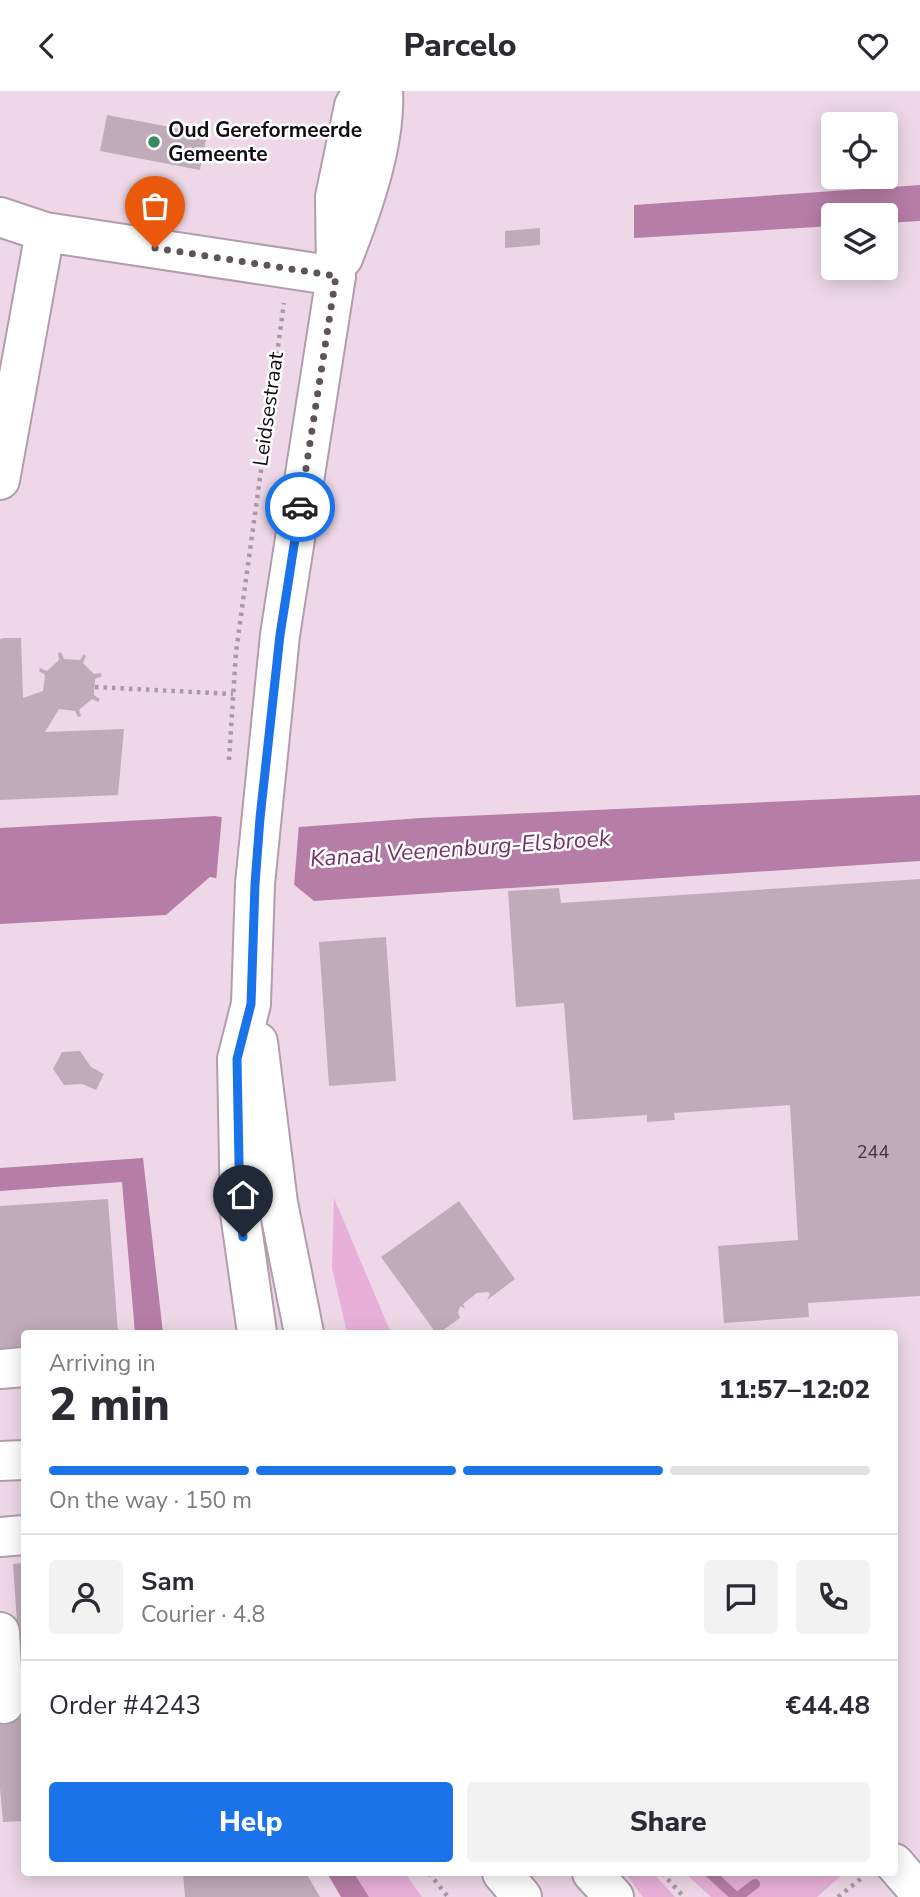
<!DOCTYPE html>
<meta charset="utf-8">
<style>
body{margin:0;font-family:"Nunito Sans",sans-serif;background:#f2f2f3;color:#2b2b33;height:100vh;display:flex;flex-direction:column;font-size:26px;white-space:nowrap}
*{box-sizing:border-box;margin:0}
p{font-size:23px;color:#7c7c81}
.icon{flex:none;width:38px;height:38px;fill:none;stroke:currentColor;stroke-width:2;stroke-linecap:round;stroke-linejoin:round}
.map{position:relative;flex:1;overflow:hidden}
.sheet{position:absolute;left:21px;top:1239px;width:877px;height:546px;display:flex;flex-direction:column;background:#fff;border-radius:7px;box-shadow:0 4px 18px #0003}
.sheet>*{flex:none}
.tools{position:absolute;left:821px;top:21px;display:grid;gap:14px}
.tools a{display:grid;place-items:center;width:77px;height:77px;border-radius:7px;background:#fff;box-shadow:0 4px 18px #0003;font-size:35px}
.pin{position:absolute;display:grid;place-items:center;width:60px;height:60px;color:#fff;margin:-72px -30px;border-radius:50% 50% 50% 0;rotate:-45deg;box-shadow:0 0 7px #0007}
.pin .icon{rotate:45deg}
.courier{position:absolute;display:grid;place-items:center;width:70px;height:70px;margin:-35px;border:5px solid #1a73e8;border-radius:50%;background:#fff;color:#222;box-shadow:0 2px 9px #0007}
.overview em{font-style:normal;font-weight:800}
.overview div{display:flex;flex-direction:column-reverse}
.overview{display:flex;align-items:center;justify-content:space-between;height:119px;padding:0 28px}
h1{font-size:46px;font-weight:800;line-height:52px}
.bar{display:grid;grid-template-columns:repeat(4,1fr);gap:10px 7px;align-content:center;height:84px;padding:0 28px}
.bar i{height:9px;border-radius:5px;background:#e1e1e2}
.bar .selected{background:#1a73e8}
.bar p{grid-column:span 4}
.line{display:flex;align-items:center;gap:18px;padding:0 28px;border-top:2px solid #e1e1e2}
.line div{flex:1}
.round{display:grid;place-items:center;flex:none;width:74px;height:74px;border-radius:7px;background:#f2f2f3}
.action{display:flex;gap:14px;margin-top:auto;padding:14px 28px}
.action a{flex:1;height:80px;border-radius:7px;background:#1a73e8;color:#fff;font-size:28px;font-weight:800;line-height:80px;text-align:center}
.action a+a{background:#f2f2f3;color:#2b2b33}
header{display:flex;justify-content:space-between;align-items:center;height:91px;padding:0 28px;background:#fff;font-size:32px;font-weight:800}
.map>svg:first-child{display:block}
</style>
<header><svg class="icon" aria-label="back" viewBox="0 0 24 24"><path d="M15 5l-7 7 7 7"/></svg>Parcelo<svg class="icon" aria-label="heart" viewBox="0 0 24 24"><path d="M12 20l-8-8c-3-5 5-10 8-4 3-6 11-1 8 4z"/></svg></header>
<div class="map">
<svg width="920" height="1806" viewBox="0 0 920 1806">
<rect width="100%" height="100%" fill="#eed8e7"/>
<path fill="#e8b0d8" d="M334 1107 391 1242H347L332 1177Z
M354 1782H405L422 1806H369Z
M625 1782H653L675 1806H643Z
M685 1782H844L817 1806H711Z"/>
<path fill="#b67da6" d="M920 94V130L886 132V124H833V135L634 147V114Z
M920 704V770L314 810 292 792 228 790 210 786 166 824 0 833V737L215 725 277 736H299L421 727Z
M143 1067 163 1242H135L122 1091 0 1100V1077Z
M327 1782H354L369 1806H341Z"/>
<path fill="#eed8e7" d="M222 724 277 732 299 733 294 795 216 791Z"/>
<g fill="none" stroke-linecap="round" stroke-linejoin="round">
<path stroke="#b67da6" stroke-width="10" d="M710 1782 736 1806
M738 1806 755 1793"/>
</g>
<path fill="#c0abb9" d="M107 24 207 43 200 79 100 60Z
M540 137V154L505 157V140Z
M4 547H21L23 607 43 600 45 584 39 580 40 577 47 580 59 569 58 562 61 561 64 568 80 569 84 563 86 565 83 572 94 583 101 582 102 585 95 588 94 604 100 608 98 611 92 608 79 619 81 625 78 626 75 620 59 618 45 641 124 638 118 704 0 709V548Z
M920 788V1205L808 1212 809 1226 724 1232 718 1155 798 1149 790 1014 674 1022 675 1029 647 1031V1024L573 1029 564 912 516 916 508 800 559 797 561 812Z
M386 846 396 990 329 995 319 851Z
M80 960 91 976 104 983 96 999 82 993 64 994 53 978 62 961Z
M108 1108 118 1242H24V1259L0 1261V1115Z
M459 1110 515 1188 487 1209 490 1203 488 1201 477 1202 463 1213 465 1218 461 1215 460 1216 458 1221 460 1227 439 1242H436L381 1166Z
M24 1472V1589H21L13 1473Z
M24 1627V1730L3 1731 0 1697V1628Z
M183 1782H306L320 1806H185Z"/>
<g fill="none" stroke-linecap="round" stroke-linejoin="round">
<defs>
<path id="minor" d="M0 126 45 141 336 185
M0 389 45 141
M0 1278 24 1276
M0 1370 24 1369
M0 1446 24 1444
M0 1541 4 1613
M894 1772 920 1802"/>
<path id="major" d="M343 167C362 119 386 52 383 0
M258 951 278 1112 304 1242
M257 1242 240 1122 237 968 251 913 255 793 280 544 336 185 335 106 354 15 362 0
M502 1782 522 1806
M592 1782 614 1806"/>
</defs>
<use href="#minor" stroke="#b29dab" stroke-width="42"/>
<use href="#major" stroke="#b29dab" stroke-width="42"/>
<path stroke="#aa99a5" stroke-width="4.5" stroke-dasharray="3.5 5" stroke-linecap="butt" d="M95 596 233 603
M229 669 236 561 284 212
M429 1782 448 1806
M662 1782 684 1806
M838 1806 863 1786"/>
<use href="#minor" stroke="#fff" stroke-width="38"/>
<use href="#major" stroke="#fff" stroke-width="38"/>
</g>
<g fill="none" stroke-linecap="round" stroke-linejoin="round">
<path stroke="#5f535b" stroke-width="7" stroke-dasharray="0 12.6" d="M155 157 336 185 300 416"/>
<path stroke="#1a73e8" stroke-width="9" d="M243 1146 240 1122 237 968 251 913 255 793 260 727 280 544 300 416"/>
</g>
<circle fill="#368b5e" stroke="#fff" stroke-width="2.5" cx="154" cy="51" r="7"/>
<g text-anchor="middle" stroke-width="5" stroke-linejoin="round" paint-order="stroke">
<g font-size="18" fill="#3e333a">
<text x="873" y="1067">244</text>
</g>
<g font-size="21" font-weight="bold" fill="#120b10" stroke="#fff" text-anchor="start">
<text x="168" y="46">Oud Gereformeerde<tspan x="168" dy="24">Gemeente</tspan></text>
</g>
<g font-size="21" fill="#120b10" stroke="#fff">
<text transform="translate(268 318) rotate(-82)" y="7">Leidsestraat</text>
</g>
<g font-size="23" font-style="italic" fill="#773166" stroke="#fff">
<text transform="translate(460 757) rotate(-4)" y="8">Kanaal Veenenburg-Elsbroek</text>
</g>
</g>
</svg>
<div class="tools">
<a><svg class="icon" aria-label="locate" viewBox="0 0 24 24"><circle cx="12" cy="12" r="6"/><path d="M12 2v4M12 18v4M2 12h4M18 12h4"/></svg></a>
<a><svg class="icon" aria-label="layers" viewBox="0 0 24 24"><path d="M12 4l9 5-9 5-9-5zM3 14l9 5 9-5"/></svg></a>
</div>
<div class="pin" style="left:155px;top:157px;background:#ea580c"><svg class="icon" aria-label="bag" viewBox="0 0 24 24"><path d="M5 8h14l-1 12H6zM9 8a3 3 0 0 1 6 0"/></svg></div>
<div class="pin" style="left:243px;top:1146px;background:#1f2937"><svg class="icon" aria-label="home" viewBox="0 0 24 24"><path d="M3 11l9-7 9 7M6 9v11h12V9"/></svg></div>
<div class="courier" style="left:300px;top:416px"><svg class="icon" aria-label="car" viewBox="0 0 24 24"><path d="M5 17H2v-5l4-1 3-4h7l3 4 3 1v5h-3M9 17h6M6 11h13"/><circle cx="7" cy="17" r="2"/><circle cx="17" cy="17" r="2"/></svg></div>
<section class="sheet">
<div class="overview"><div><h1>2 min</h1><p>Arriving in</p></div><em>11:57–12:02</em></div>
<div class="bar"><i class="selected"></i><i class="selected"></i><i class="selected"></i><i></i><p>On the way · 150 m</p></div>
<div class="line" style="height:126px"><a class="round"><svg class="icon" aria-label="person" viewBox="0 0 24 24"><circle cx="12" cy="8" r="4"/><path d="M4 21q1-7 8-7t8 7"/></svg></a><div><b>Sam</b><p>Courier · 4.8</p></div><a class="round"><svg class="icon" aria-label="chat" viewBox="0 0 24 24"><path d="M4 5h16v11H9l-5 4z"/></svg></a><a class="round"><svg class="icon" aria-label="phone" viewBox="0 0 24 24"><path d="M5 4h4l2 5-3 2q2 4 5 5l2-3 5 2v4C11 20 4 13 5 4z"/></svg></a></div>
<div class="line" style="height:91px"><div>Order #4243</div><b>€44.48</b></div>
<div class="action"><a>Help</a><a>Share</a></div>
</section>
</div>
